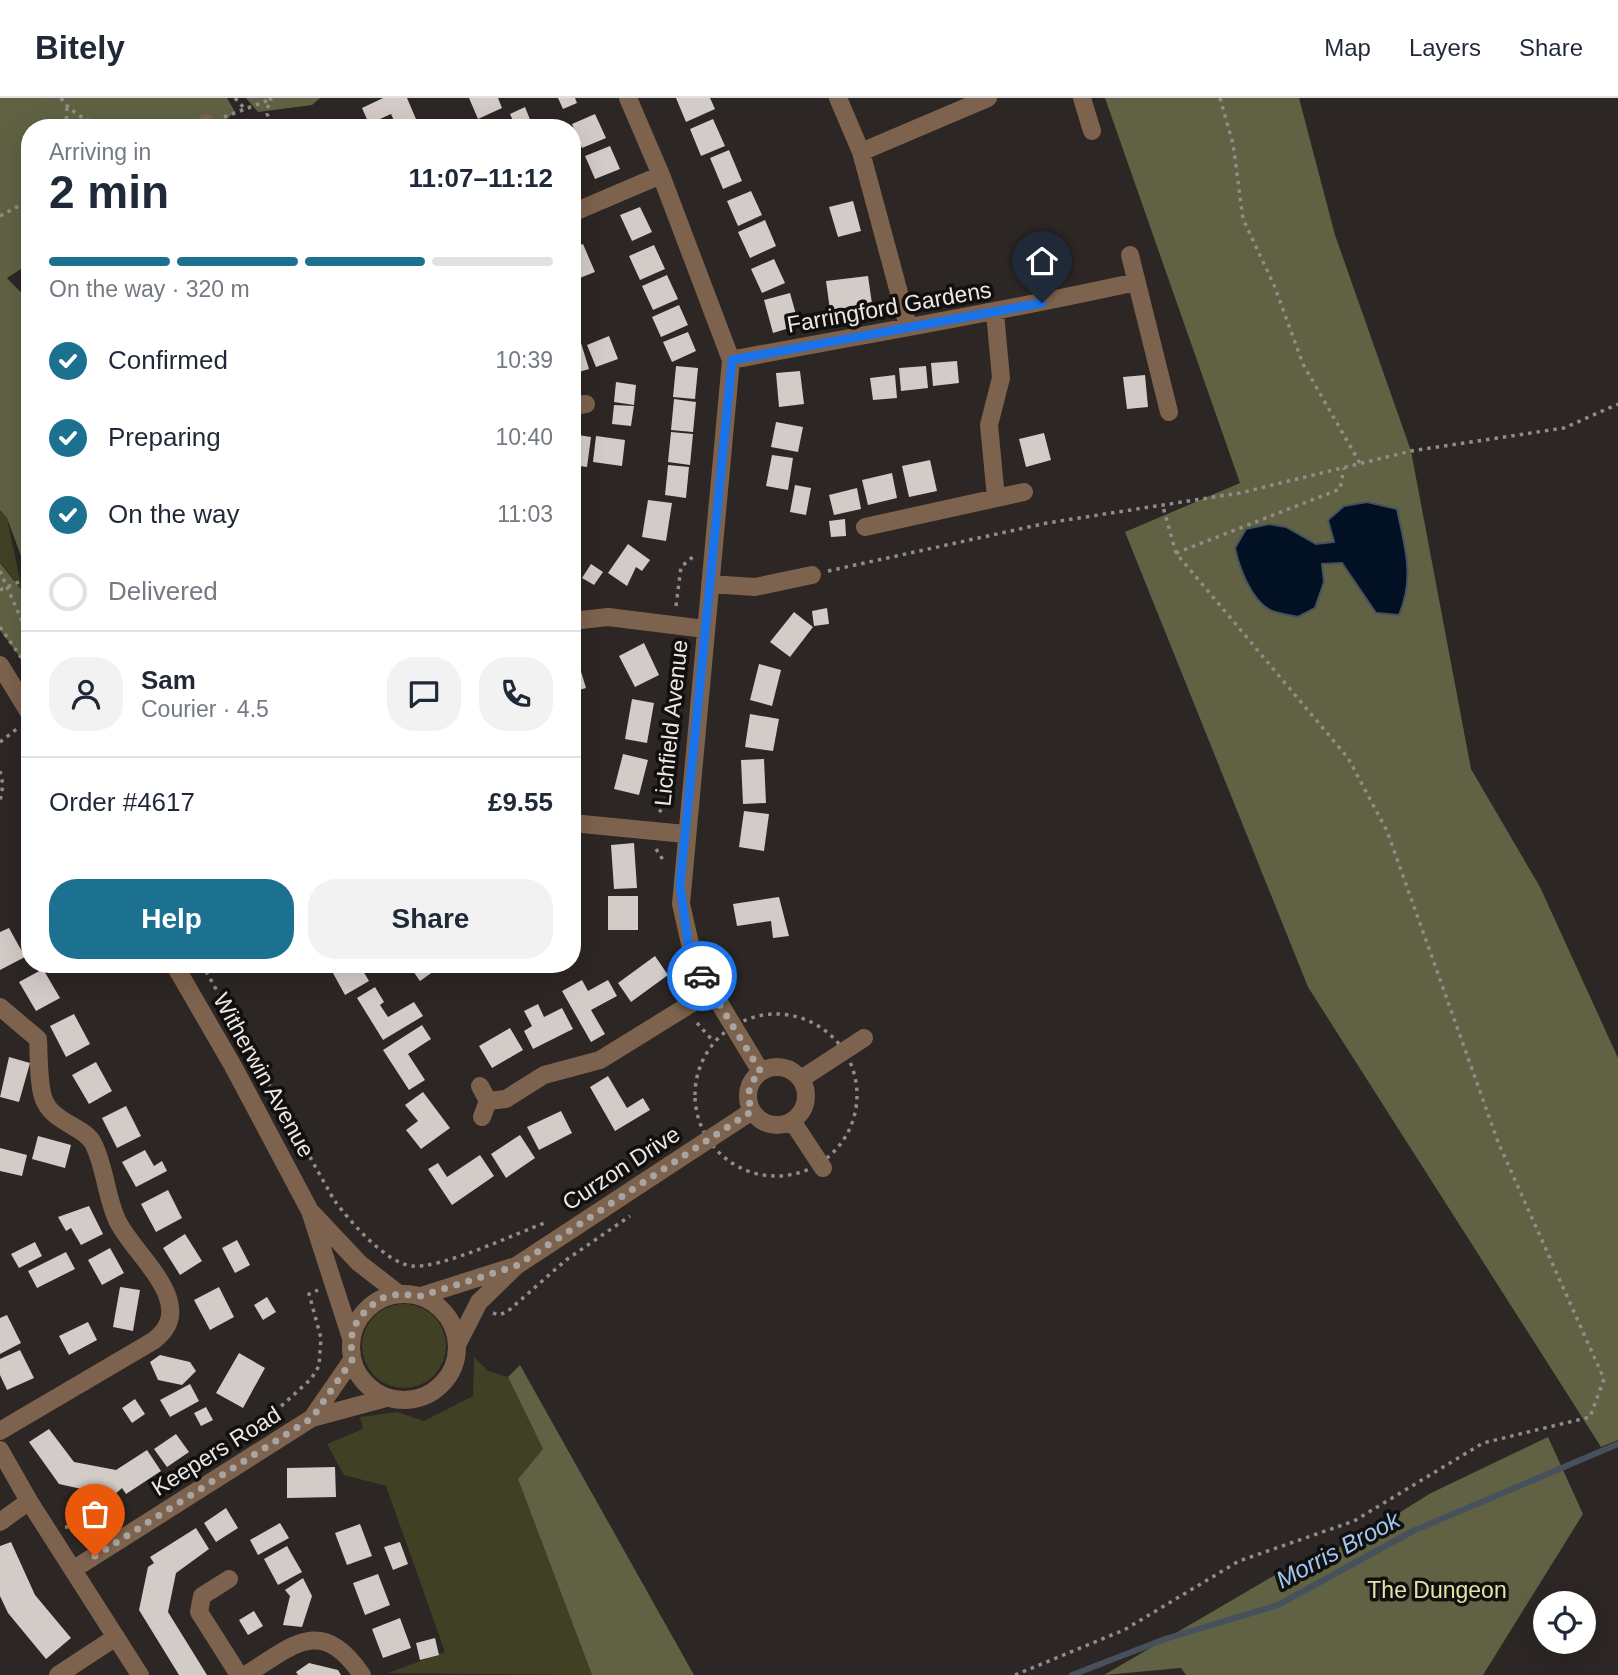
<!DOCTYPE html>
<meta charset="utf-8">
<style>
body{margin:0;font-family:Arial,sans-serif;background:#f2f2f3;color:#1f2937;height:100vh;display:flex;flex-direction:column;font-size:26px;white-space:nowrap}
*{box-sizing:border-box;margin:0}
p{font-size:23px;color:#747a83}
.icon{flex:none;width:38px;height:38px;fill:none;stroke:currentColor;stroke-width:2;stroke-linecap:round;stroke-linejoin:round}
.map{position:relative;flex:1;overflow:hidden}
.details{position:absolute;left:21px;top:21px;width:560px;height:854px;display:flex;flex-direction:column;background:#fff;border-radius:28px;box-shadow:0 7px 28px #0002}
.details>*{flex:none}
.fabs{position:absolute;left:1533px;top:1493px;display:grid;gap:14px}
.fabs a{display:grid;place-items:center;width:63px;height:63px;border-radius:50%;background:#fff;box-shadow:0 7px 28px #0002;font-size:35px}
.pin{position:absolute;display:grid;place-items:center;width:60px;height:60px;color:#fff;margin:-72px -30px;border-radius:50% 50% 50% 0;rotate:-45deg;box-shadow:0 0 7px #0007}
.pin .icon{rotate:45deg}
.courier{position:absolute;display:grid;place-items:center;width:70px;height:70px;margin:-35px;border:5px solid #1a73e8;border-radius:50%;background:#fff;color:#222;box-shadow:0 2px 9px #0007}
.headline em{font-style:normal;font-weight:600}
.headline div{display:flex;flex-direction:column-reverse}
.headline{display:flex;align-items:center;justify-content:space-between;height:119px;padding:0 28px}
h1{font-size:46px;font-weight:600;line-height:52px}
.bar{display:grid;grid-template-columns:repeat(4,1fr);gap:10px 7px;align-content:center;height:84px;padding:0 28px}
.bar i{height:9px;border-radius:5px;background:#e0e1e3}
.bar .on{background:#1d7190}
.bar p{grid-column:span 4}
.line{display:flex;align-items:center;gap:18px;padding:0 28px;border-top:2px solid #e0e1e3}
.line div{flex:1}
.round{display:grid;place-items:center;flex:none;width:74px;height:74px;border-radius:28px;background:#f2f2f3}
ol{padding:0 28px;list-style:none}
li{display:flex;align-items:center;gap:21px;height:77px}
li p{margin-inline-start:auto}
li .icon{padding:7px;border-radius:50%;background:#1d7190;color:#fff;stroke-width:4}
li:last-child{color:#747a83}
li i{width:38px;height:38px;border:4px solid #e0e1e3;border-radius:50%}
.primary-button{display:flex;gap:14px;margin-top:auto;padding:14px 28px}
.primary-button a{flex:1;height:80px;border-radius:28px;background:#1d7190;color:#fff;font-size:28px;font-weight:600;line-height:80px;text-align:center}
.primary-button a+a{background:#f2f2f3;color:#1f2937}
header{display:flex;align-items:center;gap:42px;box-sizing:border-box;height:98px;padding:0 35px;background:#fff;border-bottom:2px solid #e0e1e3}
header strong{font-size:33px}
nav{display:flex;gap:38px;margin-inline-start:auto;font-size:24px}
.map>svg:first-child{display:block}
</style>
<header>
<strong>Bitely</strong>
<nav><a>Map</a><a>Layers</a><a>Share</a></nav>
</header>
<div class="map">
<svg width="1618" height="1577" viewBox="0 0 1618 1577">
<rect width="100%" height="100%" fill="#2c2624"/>
<path fill="#404124" d="M0 412 7 420 22 491 0 464Z
M362 1248a42 42 0 1 1 84 0a42 42 0 1 1-84 0Z
M474 1259 488 1273 508 1279 543 1351 518 1381 592 1577 388 1575 445 1554 386 1388 344 1377 327 1346 363 1331 360 1319 397 1314 424 1323 473 1298Z"/>
<path fill="#606243" fill-rule="evenodd" d="M0 0H227L235 14 216 30H30V165L7 180 30 204V482L7 420 0 412Z
M246 0H320L312 7 258 14Z
M1105 0H1299L1335 137 1411 353 1471 671 1540 789 1618 960V1342L1601 1349 1308 889 1125 434 1240 385ZM1305 439 1316 446 1334 444 1376 515 1343 465H1322L1324 484 1268 511 1250 488 1239 467Z
M0 465 30 502V573L0 532Z
M520 1267 694 1577H592L518 1381 543 1351 508 1279Z
M1548 1339 1583 1416 1483 1577H1186L1181 1570 1104 1577 1282 1473 1352 1444 1431 1395Z"/>
<path fill="#011023" stroke="#47515e" stroke-width="2" d="M1367 404 1397 411C1405 450 1415 479 1399 517L1376 515 1342 465 1322 466 1324 484 1315 510 1298 519C1289 517 1278 516 1270 512 1251 502 1239 469 1235 450L1246 431 1269 426 1286 429 1316 446 1334 444 1328 422 1344 408Z"/>
<g fill="none" stroke-linecap="round" stroke-linejoin="round">
<path stroke="#47515e" stroke-width="6" d="M1072 1577 1165 1541 1278 1507 1413 1433 1618 1346"/>
</g>
<path fill="#d2cbc8" d="M383 0H407L416 21 397 29 391 16 369 26 362 10Z
M469 0H498L502 10 478 21Z
M558 0H575L577 5 563 11Z
M676 0H710L715 11 686 24Z
M525 9 531 24 516 30 510 16Z
M595 16 606 40 582 50 572 26Z
M713 21 725 48 701 58 690 31Z
M610 48 620 71 595 81 585 58Z
M729 52 742 83 723 91 710 60Z
M751 93 762 117 738 128 727 103Z
M853 103 861 133 838 139 829 109Z
M640 109 652 134 632 143 620 117Z
M765 122 776 148 750 160 738 134Z
M583 146 595 174 572 183V150Z
M654 147 665 171 640 182 629 158Z
M774 161 785 185 762 195 751 171Z
M667 177 678 201 653 212 642 188Z
M868 178 872 206 830 212 826 183Z
M790 195 799 227 773 235 764 202Z
M679 207 688 227 661 239 652 219Z
M688 234 696 253 672 264 663 244Z
M609 238 618 261 596 269 587 247Z
M581 245 589 271 572 276V248Z
M957 263 959 285 933 288 931 265Z
M676 268 698 270 695 301 673 299Z
M926 268 928 290 901 293 899 270Z
M800 273 804 306 779 309 776 275Z
M895 277 897 300 873 302 870 280Z
M1145 277 1148 309 1127 311 1123 279Z
M616 284 636 287 634 307 614 304Z
M674 301 696 304 693 334 671 332Z
M614 307 634 308 631 328 612 326Z
M776 324 803 329 798 354 771 349Z
M671 334 693 336 690 367 668 364Z
M1044 335 1051 362 1026 369 1019 341Z
M572 336 591 339 587 369 572 367Z
M596 338 625 342 622 368 593 364Z
M772 357 793 360 788 392 766 388Z
M930 362 937 393 909 399 902 368Z
M668 367 689 369 686 400 665 397Z
M892 375 897 400 868 407 862 382Z
M795 387 811 390 806 417 790 414Z
M857 390 861 411 834 417 829 397Z
M648 402 672 405 666 443 642 439Z
M845 421 846 438 831 439 829 423Z
M628 446 650 462 642 473 636 469 627 488 608 475Z
M572 463 578 484 572 485Z
M591 466 603 474 594 487 582 480Z
M827 510 829 526 814 528 812 513Z
M794 514 813 529 790 559 770 544Z
M644 545 659 577 635 589 619 558Z
M759 566 781 572 772 608 750 602Z
M579 567 586 590 572 594V569Z
M632 601 654 605 647 645 625 641Z
M750 616 779 621 773 653 745 649Z
M623 656 648 662 639 697 614 691Z
M764 661 766 705 743 706 741 662Z
M572 672H579L577 695 572 694Z
M744 713 769 716 764 753 739 749Z
M634 745 637 790 614 791 611 747Z
M572 756H578L577 771 572 770Z
M608 798H638V832H608Z
M779 799 789 838 773 840 771 823 737 828 733 806Z
M9 830 25 859 0 872V834Z
M655 858 668 877 631 904 618 885Z
M328 866H359L369 883 345 897Z
M408 866H444L420 883Z
M43 871 60 900 36 913 19 884Z
M582 882 588 893 608 882 617 898 591 912 605 936 591 944 562 893Z
M375 889 384 904 380 907 388 919 414 904 423 918 383 942 357 900Z
M538 906 544 919 562 910 573 931 533 951 524 933 532 928 524 913Z
M74 916 90 946 66 959 50 928Z
M422 927 431 941 408 956 425 982 409 992 383 952Z
M510 930 523 952 492 970 479 948Z
M9 959 30 965 19 1004 0 999Z
M96 964 112 993 89 1006 72 977Z
M608 978 627 1010 643 1000 650 1012 615 1033 590 989Z
M423 994 450 1030 421 1051 406 1032 418 1023 405 1007Z
M126 1008 141 1038 117 1050 102 1020Z
M561 1013 572 1035 539 1052 527 1029Z
M520 1037 535 1060 506 1080 491 1056Z
M38 1038 71 1047 65 1070 32 1061Z
M0 1050 27 1057 22 1078 0 1073Z
M145 1052 154 1068 162 1063 167 1073 136 1089 122 1064Z
M480 1057 494 1078 452 1107 428 1071 438 1065 447 1079Z
M168 1092 182 1120 156 1134 141 1106Z
M89 1108 103 1136 81 1147 71 1130 66 1133 58 1119Z
M185 1136 202 1163 180 1177 163 1150Z
M237 1142 250 1167 235 1175 222 1150Z
M35 1144 42 1158 19 1170 11 1156Z
M110 1150 124 1175 102 1187 88 1162Z
M66 1154 75 1171 37 1190 28 1173Z
M120 1189 140 1192 133 1233 113 1229Z
M219 1189 234 1219 210 1232 194 1202Z
M267 1199 276 1214 263 1222 254 1207Z
M7 1217 21 1245 0 1256V1220Z
M88 1224 97 1242 69 1257 59 1238Z
M20 1252 34 1280 7 1292 0 1277V1261Z
M239 1255 265 1270 243 1310 216 1295Z
M160 1257 190 1264 196 1273 182 1287 158 1282 150 1264Z
M190 1286 199 1303 170 1319 160 1302Z
M135 1301 145 1316 132 1325 122 1310Z
M206 1309 213 1322 201 1328 194 1315Z
M49 1331 74 1364 116 1372 147 1352 161 1373 126 1396 122 1390 113 1398 59 1386 29 1344Z
M176 1336 189 1354 167 1369 154 1351Z
M335 1369 336 1399 287 1400V1370Z
M226 1410 238 1430 216 1444 204 1425Z
M280 1425 289 1440 258 1457 250 1442Z
M360 1426 372 1458 347 1467 335 1435Z
M196 1430 209 1451 176 1475 168 1514 207 1577H179L139 1512 148 1469 154 1465 150 1459Z
M11 1444 35 1497 71 1540 46 1561 8 1515 0 1498V1448Z
M400 1444 408 1466 393 1472 384 1449Z
M287 1448 302 1474 278 1487 264 1461Z
M378 1476 390 1507 365 1517 353 1485Z
M303 1480 312 1498 302 1529 283 1527 290 1498 285 1492Z
M254 1513 263 1528 248 1537 239 1522Z
M400 1520 411 1550 383 1560 372 1531Z
M435 1540 439 1557 420 1562 416 1545Z
M309 1565 338 1572 341 1577H298L296 1574Z"/>
<g fill="none" stroke-linecap="round" stroke-linejoin="round">
<path stroke="#918c8a" stroke-width="3.5" stroke-dasharray="3.5 5" stroke-linecap="butt" d="M61 0C71 16 94 27 112 30
M235 0 245 11
M272 0 269 2 267 16 275 30
M1220 0 1233 46 1243 121 1274 187 1303 266 1361 367
M224 19 269 2
M66 30 67 9
M0 118 30 102
M1176 455 1340 391 1344 370
M0 473 30 541
M828 473 1047 425 1240 395 1411 353 1564 330 1618 306
M0 492 30 479
M676 508 681 469 695 457
M0 529 30 572
M0 644 18 630
M0 673 3 687 0 703
M659 714 672 703
M656 751 665 765
M202 866 334 1102C349 1122 385 1165 412 1168 441 1171 517 1135 547 1124
M695 997a81 81 0 1 1 162 0a81 81 0 1 1-162 0Z
M697 925 714 944
M493 1215 499 1217 507 1214 566 1162 630 1118
M256 1331 311 1281 319 1268 321 1240 309 1196 318 1192
M65 1429 103 1430
M1015 1577 1124 1532 1239 1463 1354 1423 1483 1345 1590 1319 1604 1281 1498 1044 1387 733 1348 660 1176 455 1163 409"/>
<path stroke="#7d624d" stroke-width="18" d="M628 0 661 77 731 262 681 806 694 863 761 974
M838 0 861 54 908 228
M1082 0 1092 33
M206 25 208 30
M861 54 988 0
M572 115 661 77
M1130 157 1169 314
M995 215 1001 280 989 327 996 400
M731 262C867 236 1002 214 1136 184
M572 308 586 306
M865 429 1024 394
M710 486 755 489 812 477
M572 523 608 519 705 531
M0 567 30 616
M572 725 685 736
M174 866 233 968 310 1113 351 1240
M0 909 38 941C39 956 38 991 45 1004 55 1025 85 1029 93 1045 105 1068 106 1098 117 1122 133 1157 202 1207 153 1243L0 1333
M748 998a29 29 0 1 1 58 0a29 29 0 1 1-58 0Z
M801 981 864 940
M480 988 488 1003 482 1019
M488 1003 506 1001 544 977 600 962 710 894
M792 1023 823 1070
M313 1116 359 1165 399 1196
M351 1249a53 53 0 1 1 106 0a53 53 0 1 1-106 0Z
M421 1198 512 1169
M458 1245 479 1204 516 1168 752 1013
M312 1320 352 1262
M0 1352 29 1403 140 1577
M0 1424 29 1403
M74 1471 312 1320 386 1300
M229 1481 202 1498 199 1514 239 1577
M58 1577 116 1539
M246 1577C294 1546 322 1518 362 1577"/>
</g>
<g fill="none" stroke-linecap="round" stroke-linejoin="round">
<path stroke="#a8a4a2" stroke-width="7" stroke-dasharray="0 12.6" d="M95 1458 312 1320 352 1262 351 1240 357 1223 368 1210 382 1200 399 1196 421 1198 516 1168 752 1013C746 997 748 985 761 974L702 878"/>
<path stroke="#1a73e8" stroke-width="9" d="M702 878 688 845 680 787 732 262 1042 205"/>
</g>
<g text-anchor="middle" stroke-width="7" stroke-linejoin="round" paint-order="stroke">
<g font-size="23" fill="#ebe8e6" stroke="#12100f">
<text transform="translate(889 209) rotate(-10)" y="8">Farringford Gardens</text>
<text transform="translate(671 625) rotate(-84)" y="8">Lichfield Avenue</text>
<text transform="translate(264 977) rotate(61)" y="8">Witherwin Avenue</text>
<text transform="translate(621 1070) rotate(-33)" y="8">Curzon Drive</text>
<text transform="translate(216 1353) rotate(-32)" y="8">Keepers Road</text>
</g>
<g font-size="23" fill="#e1e4aa" stroke="#12100f">
<text x="1437" y="1500">The Dungeon</text>
</g>
<g font-size="24" font-style="italic" fill="#9fc7f3" stroke="#12100f">
<text transform="translate(1338 1452) rotate(-28)" y="8">Morris Brook</text>
</g>
</g>
</svg>
<div class="fabs">
<a><svg class="icon" aria-label="locate" viewBox="0 0 24 24"><circle cx="12" cy="12" r="6"/><path d="M12 2v4M12 18v4M2 12h4M18 12h4"/></svg></a>
</div>
<div class="pin" style="left:95px;top:1458px;background:#ea580c"><svg class="icon" aria-label="bag" viewBox="0 0 24 24"><path d="M5 8h14l-1 12H6zM9 8a3 3 0 0 1 6 0"/></svg></div>
<div class="pin" style="left:1042px;top:205px;background:#1f2937"><svg class="icon" aria-label="home" viewBox="0 0 24 24"><path d="M3 11l9-7 9 7M6 9v11h12V9"/></svg></div>
<div class="courier" style="left:702px;top:878px"><svg class="icon" aria-label="car" viewBox="0 0 24 24"><path d="M5 17H2v-5l4-1 3-4h7l3 4 3 1v5h-3M9 17h6M6 11h13"/><circle cx="7" cy="17" r="2"/><circle cx="17" cy="17" r="2"/></svg></div>
<section class="details">
<div class="headline"><div><h1>2 min</h1><p>Arriving in</p></div><em>11:07–11:12</em></div>
<div class="bar"><i class="on"></i><i class="on"></i><i class="on"></i><i></i><p>On the way · 320 m</p></div>
<ol>
<li><svg class="icon" aria-label="check" viewBox="0 0 24 24"><path d="M5 12l5 5 9-10"/></svg>Confirmed<p>10:39</p></li>
<li><svg class="icon" aria-label="check" viewBox="0 0 24 24"><path d="M5 12l5 5 9-10"/></svg>Preparing<p>10:40</p></li>
<li><svg class="icon" aria-label="check" viewBox="0 0 24 24"><path d="M5 12l5 5 9-10"/></svg>On the way<p>11:03</p></li>
<li><i></i>Delivered</li>
</ol>
<div class="line" style="height:126px"><a class="round"><svg class="icon" aria-label="person" viewBox="0 0 24 24"><circle cx="12" cy="8" r="4"/><path d="M4 21q1-7 8-7t8 7"/></svg></a><div><b>Sam</b><p>Courier · 4.5</p></div><a class="round"><svg class="icon" aria-label="chat" viewBox="0 0 24 24"><path d="M4 5h16v11H9l-5 4z"/></svg></a><a class="round"><svg class="icon" aria-label="phone" viewBox="0 0 24 24"><path d="M5 4h4l2 5-3 2q2 4 5 5l2-3 5 2v4C11 20 4 13 5 4z"/></svg></a></div>
<div class="line" style="height:91px"><div>Order #4617</div><b>£9.55</b></div>
<div class="primary-button"><a>Help</a><a>Share</a></div>
</section>
</div>
